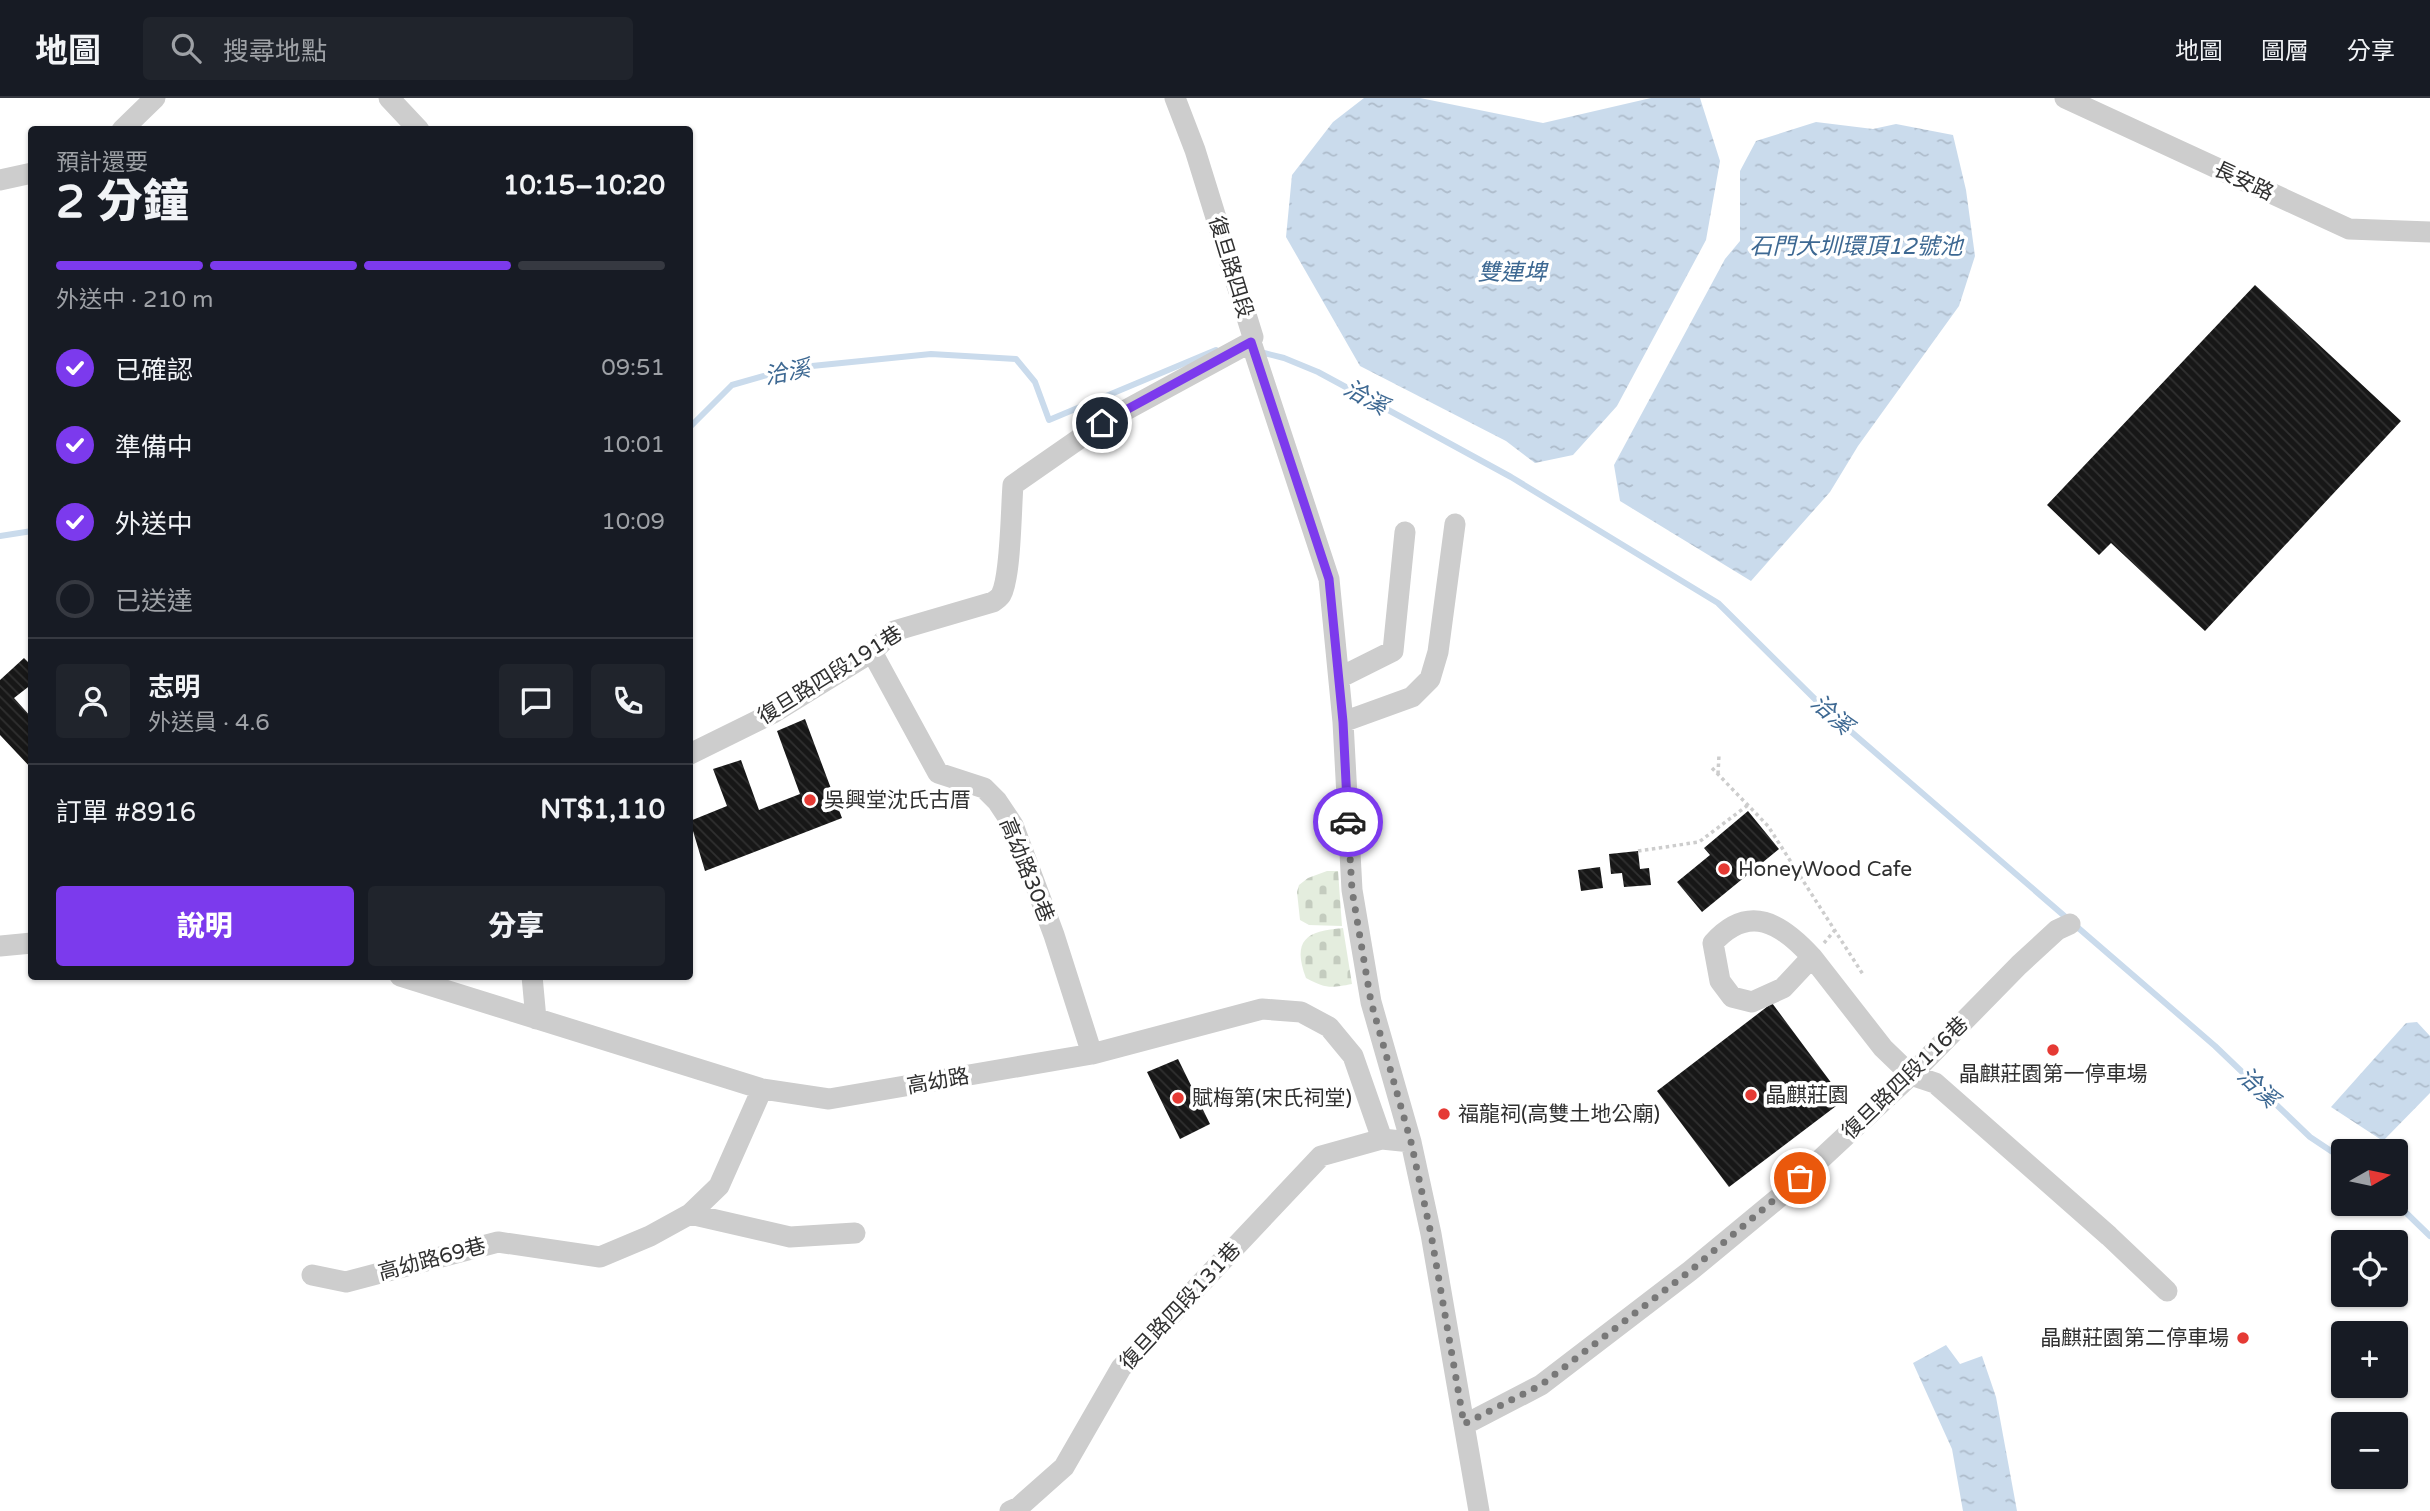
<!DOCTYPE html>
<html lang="zh-TW">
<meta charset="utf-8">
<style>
body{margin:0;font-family:"Varela Round","Noto Sans TC",sans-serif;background:#20242c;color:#f1f3f6;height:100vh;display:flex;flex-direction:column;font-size:26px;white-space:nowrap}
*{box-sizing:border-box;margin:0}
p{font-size:23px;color:#9ea1a6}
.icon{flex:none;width:38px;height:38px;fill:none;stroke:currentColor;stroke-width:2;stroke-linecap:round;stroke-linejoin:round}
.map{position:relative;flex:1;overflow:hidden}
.drawer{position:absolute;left:28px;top:28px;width:665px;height:854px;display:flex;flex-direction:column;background:#171b24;border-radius:7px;box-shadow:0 2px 5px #0004}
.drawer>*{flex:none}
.needle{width:46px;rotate:81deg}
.tools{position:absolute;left:2331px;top:1041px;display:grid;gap:14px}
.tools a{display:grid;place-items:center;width:77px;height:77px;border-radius:7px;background:#171b24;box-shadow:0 2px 5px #0004;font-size:35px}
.pin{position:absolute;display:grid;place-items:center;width:60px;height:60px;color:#fff;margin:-30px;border:4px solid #fff;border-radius:50%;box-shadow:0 2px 7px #0007}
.courier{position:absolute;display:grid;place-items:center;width:70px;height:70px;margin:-35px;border:5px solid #7c3aed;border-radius:50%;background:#fff;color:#222;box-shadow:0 2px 9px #0007}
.summary em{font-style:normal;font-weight:800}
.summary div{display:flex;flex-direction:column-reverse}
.summary{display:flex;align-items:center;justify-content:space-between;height:119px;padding:0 28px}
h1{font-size:46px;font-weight:800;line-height:52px}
.bar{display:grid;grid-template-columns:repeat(4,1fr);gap:10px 7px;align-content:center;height:84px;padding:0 28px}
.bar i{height:9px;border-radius:5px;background:#363941}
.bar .active{background:#7c3aed}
.bar p{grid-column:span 4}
.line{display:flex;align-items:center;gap:18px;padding:0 28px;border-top:2px solid #363941}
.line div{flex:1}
.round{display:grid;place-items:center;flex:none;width:74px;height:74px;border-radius:7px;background:#20242c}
ol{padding:0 28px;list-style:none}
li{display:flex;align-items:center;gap:21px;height:77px}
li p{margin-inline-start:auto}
li .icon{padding:7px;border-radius:50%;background:#7c3aed;color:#fff;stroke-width:4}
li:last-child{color:#9ea1a6}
li i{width:38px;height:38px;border:4px solid #363941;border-radius:50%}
.cta{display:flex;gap:14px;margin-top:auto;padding:14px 28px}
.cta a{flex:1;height:80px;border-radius:7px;background:#7c3aed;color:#fff;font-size:28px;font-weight:800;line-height:80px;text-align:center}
.cta a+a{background:#20242c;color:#f1f3f6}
header{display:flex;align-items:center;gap:42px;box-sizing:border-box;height:98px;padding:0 35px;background:#171b24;border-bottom:2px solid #363941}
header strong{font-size:33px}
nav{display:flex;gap:38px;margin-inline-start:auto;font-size:24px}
.search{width:490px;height:63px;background:#20242c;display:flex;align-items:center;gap:18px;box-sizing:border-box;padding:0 24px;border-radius:7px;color:#9ea1a6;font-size:26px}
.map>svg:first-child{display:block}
</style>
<header>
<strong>地圖</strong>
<div class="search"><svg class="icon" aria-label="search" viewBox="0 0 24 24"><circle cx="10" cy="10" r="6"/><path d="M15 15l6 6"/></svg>搜尋地點</div>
<nav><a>地圖</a><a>圖層</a><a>分享</a></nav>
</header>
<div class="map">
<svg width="2430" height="1413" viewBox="0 0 2430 1413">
<defs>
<pattern id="cemetery-stones" width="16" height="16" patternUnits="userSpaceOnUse" patternTransform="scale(1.75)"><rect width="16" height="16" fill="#e4edde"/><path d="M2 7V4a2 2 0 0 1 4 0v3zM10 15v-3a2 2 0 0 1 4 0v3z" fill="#c4ccbf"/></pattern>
<pattern id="water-ripples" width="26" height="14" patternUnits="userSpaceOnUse" patternTransform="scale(1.75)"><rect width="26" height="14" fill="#cadbec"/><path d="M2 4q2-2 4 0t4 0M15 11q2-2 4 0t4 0" fill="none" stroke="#aebccb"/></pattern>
<pattern id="building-back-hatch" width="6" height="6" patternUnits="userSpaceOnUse" patternTransform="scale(1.75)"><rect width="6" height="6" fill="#171717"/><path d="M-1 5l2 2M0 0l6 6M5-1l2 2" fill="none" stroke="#303030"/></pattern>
</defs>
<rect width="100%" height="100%" fill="#fff"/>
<path fill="url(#cemetery-stones)" d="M1327 773H1338L1342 828 1309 827 1300 822 1297 794 1299 787 1308 780Z
M1343 830 1352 886C1331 890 1326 891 1306 880 1292 842 1306 833 1343 830Z"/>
<path fill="url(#water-ripples)" d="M1364 0H1420L1543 25 1651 0H1700L1720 63 1706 142 1617 308 1573 357 1535 365 1506 343 1360 268 1286 139 1292 77 1333 24Z
M1816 24 1873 31 1896 26 1953 37 1966 92 1975 158 1959 208 1858 348 1830 394 1751 483 1620 403 1614 367 1725 161 1740 143V73L1756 43Z
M2417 924 2430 938V995L2383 1043 2331 1009 2406 925Z
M1946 1247 1960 1266 1982 1258 1996 1299 2017 1413H1963L1952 1351 1913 1265Z"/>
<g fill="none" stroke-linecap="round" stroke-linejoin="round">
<path stroke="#cadbec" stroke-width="6" d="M1264 255 1284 260 1318 274 1403 320 1511 379 1718 505 1826 612 2215 948 2310 1039 2343 1061
M690 329 732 287 792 270 931 256 1016 261 1035 284 1049 322 1216 252
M0 438 32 433
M2396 1105 2430 1138"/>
</g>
<path fill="url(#building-back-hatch)" d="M2255 187 2401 323 2205 533 2111 445 2099 457 2047 407Z
M24 560 32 568V586L14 600 32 620V671L0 637V582Z
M805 621 842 720 705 773 690 723 727 708 713 671 741 662 759 712 800 696 777 633Z
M1748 713 1779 751 1702 814 1677 784 1710 757 1704 750Z
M1638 753 1640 771 1649 770 1651 787 1624 789 1622 775 1611 776 1609 756Z
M1600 769 1603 790 1581 793 1578 772Z
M1772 905 1844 1002 1729 1089 1657 993Z
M1178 961 1210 1026 1180 1041 1147 974Z"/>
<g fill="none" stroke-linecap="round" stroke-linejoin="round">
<path stroke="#cdcdcd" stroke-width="3.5" stroke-dasharray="3.5 3.5" stroke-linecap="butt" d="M1712 670 1768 728 1864 878
M1718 676 1719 657
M1638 753 1699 744 1748 707
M1824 845 1835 832"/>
<path stroke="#cdcdcd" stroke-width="21" d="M389 0 419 32
M1175 0 1195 52 1253 239 1251 244 1329 481 1343 624 1352 792 1371 904 1411 1044 1431 1136 1479 1413
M2065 0 2349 131 2430 134
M122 32 155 0
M0 82 32 75
M872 554 938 675 984 690 997 703 1013 727 1054 837 1092 956
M1339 580 1393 553 1405 434
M1343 624 1412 599 1430 581 1438 554 1455 426
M690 656 773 615 872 554 894 533 993 504C996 502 999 500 1001 497 1011 479 1011 410 1013 387L1102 325 1251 244
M0 848 32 845
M1812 859 1783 890 1752 904 1732 899 1720 883 1713 845C1749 805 1781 825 1812 859L1883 950 1911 977 1935 985 2109 1138 2167 1193
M400 878 762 991 829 1001 1092 956 1262 911 1301 914 1329 929 1353 958 1382 1041 1411 1044
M532 878 536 921
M690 1116 790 1139 855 1135
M312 1177 346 1184 498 1144 600 1159 650 1138 690 1116 719 1088 762 991
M1464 1327 1541 1287 1690 1173 1782 1097 1911 977 2019 867 2057 832 2070 826
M1010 1413 1019 1409 1064 1369 1121 1270 1321 1058 1382 1041"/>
</g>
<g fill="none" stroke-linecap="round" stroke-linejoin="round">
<path stroke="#787878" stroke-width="7" stroke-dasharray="0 12.6" d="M1348 724 1352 792 1371 904 1411 1044 1431 1136 1464 1326 1541 1287 1690 1173 1800 1080"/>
<path stroke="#7c3aed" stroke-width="9" d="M1102 325 1251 244 1329 481 1343 624 1348 724"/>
</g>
<g fill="#e53a34" stroke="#fff" stroke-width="2.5">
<circle cx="810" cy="702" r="7"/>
<circle cx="1724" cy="771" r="7"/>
<circle cx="2053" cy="952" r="7"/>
<circle cx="1751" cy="997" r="7"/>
<circle cx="1178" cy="1000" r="7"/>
<circle cx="1444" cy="1016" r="7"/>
<circle cx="2243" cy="1240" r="7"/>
</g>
<g text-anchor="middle" stroke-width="7" stroke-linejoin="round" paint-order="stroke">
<g font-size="21" fill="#303030" stroke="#fff">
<text transform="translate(2244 83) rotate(25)" y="7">長安路</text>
<text transform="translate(1231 169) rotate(73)" y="7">復旦路四段</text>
<text transform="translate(830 577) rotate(-32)" y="7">復旦路四段191巷</text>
<text transform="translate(1027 772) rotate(68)" y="7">高幼路30巷</text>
<text transform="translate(1905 980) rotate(-44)" y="7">復旦路四段116巷</text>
<text transform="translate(938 983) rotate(-10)" y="7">高幼路</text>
<text transform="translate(432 1161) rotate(-15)" y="7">高幼路69巷</text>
<text transform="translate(1180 1208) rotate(-47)" y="7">復旦路四段131巷</text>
</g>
<g font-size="21" fill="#303030" stroke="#fff" text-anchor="start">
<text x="824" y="709">吳興堂沈氏古厝</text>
<text x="1738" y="778">HoneyWood Cafe</text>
<text x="2053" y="983" text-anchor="middle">晶麒莊園第一停車場</text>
<text x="1765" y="1004">晶麒莊園</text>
<text x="1192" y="1007">賦梅第(宋氏祠堂)</text>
<text x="1458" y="1023">福龍祠(高雙土地公廟)</text>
<text x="2229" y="1247" text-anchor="end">晶麒莊園第二停車場</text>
</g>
<g font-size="23" font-style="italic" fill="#3d6892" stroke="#fff">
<text x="1856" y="156">石門大圳環頂12號池</text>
<text x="1512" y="182">雙連埤</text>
<text transform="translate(787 274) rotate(-11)" y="8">洽溪</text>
<text transform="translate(1366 299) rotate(29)" y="8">洽溪</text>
<text transform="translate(1832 616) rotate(42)" y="8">洽溪</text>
<text transform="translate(2258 989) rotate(44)" y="8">洽溪</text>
</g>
</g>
</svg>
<div class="tools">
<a><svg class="needle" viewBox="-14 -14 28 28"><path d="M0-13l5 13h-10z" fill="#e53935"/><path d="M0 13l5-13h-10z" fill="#9ea1a6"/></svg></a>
<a><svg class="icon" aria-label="locate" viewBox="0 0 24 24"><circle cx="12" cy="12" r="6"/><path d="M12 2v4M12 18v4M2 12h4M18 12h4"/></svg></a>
<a>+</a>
<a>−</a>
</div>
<div class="pin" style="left:1800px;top:1080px;background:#ea580c"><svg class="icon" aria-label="bag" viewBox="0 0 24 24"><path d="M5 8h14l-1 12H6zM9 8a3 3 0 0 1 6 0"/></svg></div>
<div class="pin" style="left:1102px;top:325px;background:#1f2937"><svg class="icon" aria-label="home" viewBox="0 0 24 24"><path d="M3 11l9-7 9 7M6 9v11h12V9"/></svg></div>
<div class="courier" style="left:1348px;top:724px"><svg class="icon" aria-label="car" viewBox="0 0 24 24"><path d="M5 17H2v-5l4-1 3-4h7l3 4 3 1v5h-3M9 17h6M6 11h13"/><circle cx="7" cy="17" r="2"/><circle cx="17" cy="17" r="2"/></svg></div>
<section class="drawer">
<div class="summary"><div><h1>2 分鐘</h1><p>預計還要</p></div><em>10:15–10:20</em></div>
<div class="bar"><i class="active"></i><i class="active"></i><i class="active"></i><i></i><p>外送中 · 210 m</p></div>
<ol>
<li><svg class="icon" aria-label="check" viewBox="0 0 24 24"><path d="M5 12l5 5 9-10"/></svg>已確認<p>09:51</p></li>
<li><svg class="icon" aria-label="check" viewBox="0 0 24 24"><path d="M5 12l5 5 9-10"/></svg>準備中<p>10:01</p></li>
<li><svg class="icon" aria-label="check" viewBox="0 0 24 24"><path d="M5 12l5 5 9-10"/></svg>外送中<p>10:09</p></li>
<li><i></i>已送達</li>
</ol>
<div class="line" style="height:126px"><a class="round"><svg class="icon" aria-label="person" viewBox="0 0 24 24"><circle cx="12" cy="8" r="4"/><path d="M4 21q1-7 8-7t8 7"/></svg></a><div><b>志明</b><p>外送員 · 4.6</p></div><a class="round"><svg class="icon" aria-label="chat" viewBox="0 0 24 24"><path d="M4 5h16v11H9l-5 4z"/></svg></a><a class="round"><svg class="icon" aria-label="phone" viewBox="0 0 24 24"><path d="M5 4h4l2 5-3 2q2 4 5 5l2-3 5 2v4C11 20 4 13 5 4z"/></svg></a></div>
<div class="line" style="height:91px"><div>訂單 #8916</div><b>NT$1,110</b></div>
<div class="cta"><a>說明</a><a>分享</a></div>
</section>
</div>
